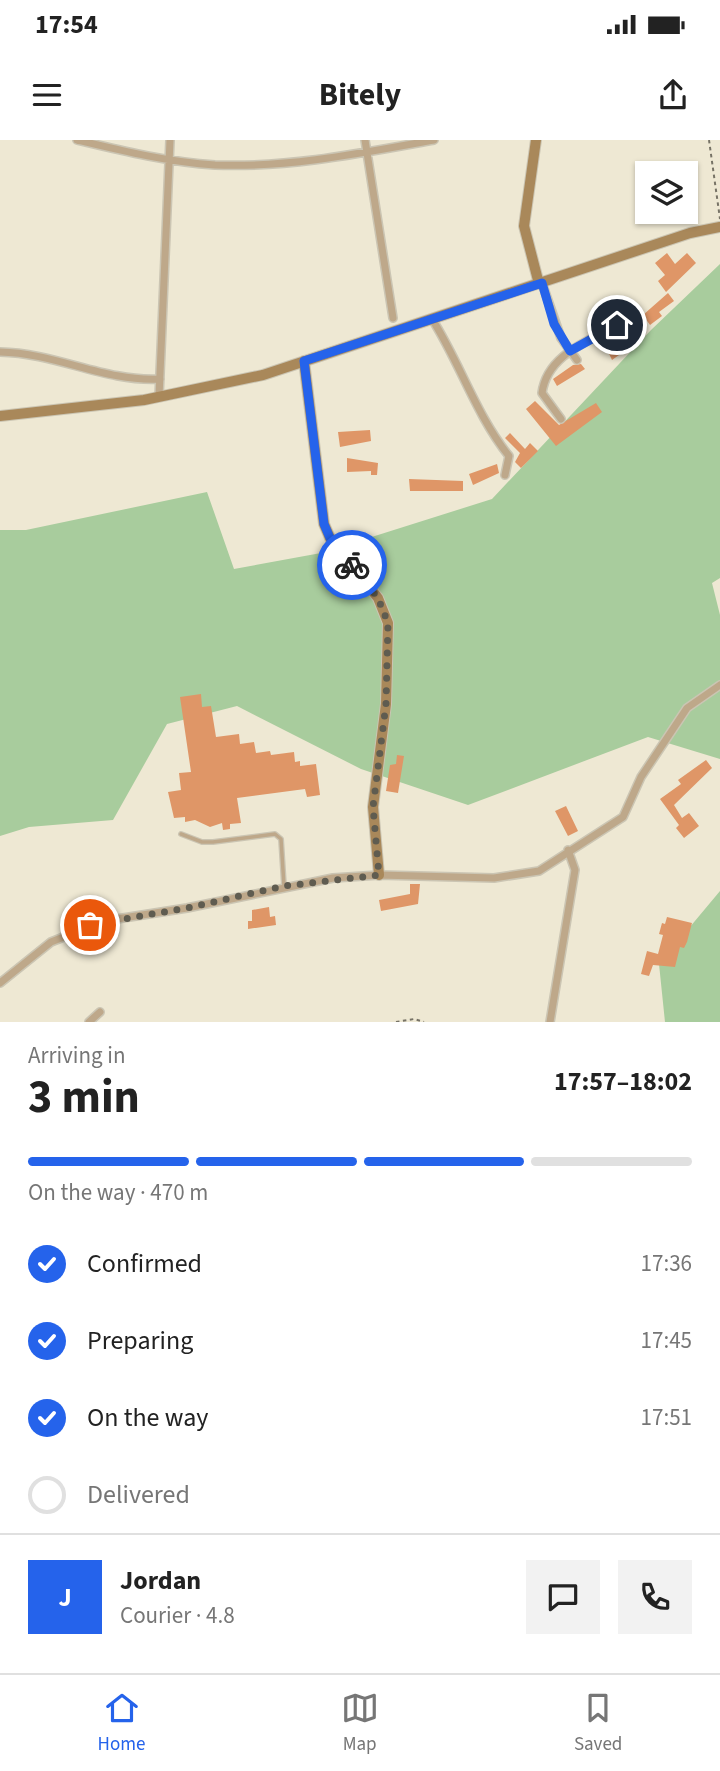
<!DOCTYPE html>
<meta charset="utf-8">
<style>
body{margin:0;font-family:"Source Sans 3",sans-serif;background:#f2f2f2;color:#222;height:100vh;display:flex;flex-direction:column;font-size:26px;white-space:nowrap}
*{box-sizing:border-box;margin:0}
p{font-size:23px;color:#767676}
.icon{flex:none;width:38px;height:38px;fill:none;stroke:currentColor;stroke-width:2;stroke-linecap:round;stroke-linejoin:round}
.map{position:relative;height:882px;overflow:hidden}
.sheet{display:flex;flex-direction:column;background:#fff;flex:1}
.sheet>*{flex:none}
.tools{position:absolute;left:635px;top:21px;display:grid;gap:14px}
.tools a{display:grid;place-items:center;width:63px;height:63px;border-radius:0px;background:#fff;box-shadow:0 2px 5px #0004;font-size:35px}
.pin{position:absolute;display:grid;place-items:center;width:60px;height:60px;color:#fff;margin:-30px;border:4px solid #fff;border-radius:50%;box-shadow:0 2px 7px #0007}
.courier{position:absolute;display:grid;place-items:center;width:70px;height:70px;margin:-35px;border:5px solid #2563eb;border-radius:50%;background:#fff;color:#222;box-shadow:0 2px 9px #0007}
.headline em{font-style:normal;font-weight:700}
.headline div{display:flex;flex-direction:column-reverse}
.headline{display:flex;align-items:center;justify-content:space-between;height:119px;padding:0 28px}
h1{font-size:46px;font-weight:700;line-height:52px}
.bar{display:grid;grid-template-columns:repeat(4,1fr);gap:10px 7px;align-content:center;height:84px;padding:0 28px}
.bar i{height:9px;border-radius:5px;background:#e0e0e0}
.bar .selected{background:#2563eb}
.bar p{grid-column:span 4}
.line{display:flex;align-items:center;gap:18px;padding:0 28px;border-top:2px solid #e0e0e0}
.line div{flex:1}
.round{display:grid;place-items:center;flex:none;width:74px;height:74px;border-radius:0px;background:#f2f2f2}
ol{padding:0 28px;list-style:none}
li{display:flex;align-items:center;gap:21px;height:77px}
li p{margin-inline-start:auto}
li .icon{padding:7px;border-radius:50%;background:#2563eb;color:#fff;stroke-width:4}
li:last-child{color:#767676}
li i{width:38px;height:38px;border:4px solid #e0e0e0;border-radius:50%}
.status{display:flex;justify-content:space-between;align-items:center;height:49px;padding:0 35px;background:#fff;direction:ltr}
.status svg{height:19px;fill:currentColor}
header{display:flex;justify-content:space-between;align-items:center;height:91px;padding:0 28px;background:#fff;font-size:32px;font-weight:700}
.dock{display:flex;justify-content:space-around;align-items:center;height:98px;border-top:2px solid #e0e0e0;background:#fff;font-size:19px;color:#767676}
.dock a{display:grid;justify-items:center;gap:4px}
.dock .selected{color:#2563eb}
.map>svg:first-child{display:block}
</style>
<div class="status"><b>17:54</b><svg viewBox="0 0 49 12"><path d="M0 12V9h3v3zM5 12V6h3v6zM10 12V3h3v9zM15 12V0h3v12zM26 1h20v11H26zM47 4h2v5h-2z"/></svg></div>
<header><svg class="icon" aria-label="menu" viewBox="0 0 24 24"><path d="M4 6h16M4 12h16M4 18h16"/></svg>Bitely<svg class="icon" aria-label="share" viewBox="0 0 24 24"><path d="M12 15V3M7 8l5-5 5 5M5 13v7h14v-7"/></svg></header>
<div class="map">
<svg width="720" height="882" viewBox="0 0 720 882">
<rect width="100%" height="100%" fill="#eee8d3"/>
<path fill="#a8cc9d" d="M720 124V438L712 443 720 475V619L648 597 468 665 361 629 237 566 167 584 113 680 29 687 0 696V390H26L207 352 234 429 321 413 492 359 651 190Z
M720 751V882H665L659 824Z"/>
<path fill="#df9667" d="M667 113 675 124 687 113 696 123 666 152 658 141 665 135 655 123Z
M668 153 674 161 659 172 662 176 650 185 643 175Z
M628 187 640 200 612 220 604 203 614 197 616 199Z
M581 224 585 229 557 246 553 239 573 225Z
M535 261 559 285 596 263 602 272 556 306 526 269Z
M370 290 371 301 340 307 338 292Z
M510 293 525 309 530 303 538 311 521 328 515 322 520 313 505 298Z
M347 318 378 323 377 335H371V331L347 332Z
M497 324 499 333 473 345 469 334Z
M409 339 463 341V351H410Z
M201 554 202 567 211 566 216 597 239 594 240 604 254 602 256 613 270 611 271 615 294 612 295 622 300 621V626L316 624 320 655 307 657 305 649 237 658 241 683 230 684V689L223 690 222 683 210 687 195 680 185 682V677L174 678 168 652 181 650 179 633 191 632 180 557Z
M397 615 404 616 398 653 386 651 390 625 396 624Z
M706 620 712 628 674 665 682 678 689 673 699 686 684 698 676 688 679 685 660 659 681 644 678 640Z
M566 666 578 691 568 696 555 671Z
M410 744H420L418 764 381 771 379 760 410 754Z
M269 767 270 777 275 776 276 785 248 789V781H252V770Z
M667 777 692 783 687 802 684 808 680 807 675 827 653 825 649 836 641 834 647 811 658 814 663 795 659 794 662 783 665 784Z"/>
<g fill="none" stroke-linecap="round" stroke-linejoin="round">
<defs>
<path id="lane" d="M181 694 202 702H213L275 694 281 699 284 746"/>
<path id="street" d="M77 0C123 11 168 22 215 25 288 28 362 13 434 0
M365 0 393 178
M542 143 561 198 577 220
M432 179C460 223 476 275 509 316L505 335
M0 212C57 213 104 242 160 239
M159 257 170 0
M561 279 542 253C547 215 587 202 617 185
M0 843 51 802 104 781 187 768 333 738 379 735 494 738 539 731 623 677 641 637 687 568 720 545
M89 882 100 872
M550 882 575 730 568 710"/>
<path id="secondary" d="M536 0 524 86 539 144
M304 221 324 384 330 398 378 458 388 483 386 564 373 667 379 735
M0 276 144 260 263 235 690 93 720 87"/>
</defs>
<use href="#lane" stroke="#cbc5b3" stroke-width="6"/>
<use href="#street" stroke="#cbc5b3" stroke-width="10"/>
<use href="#secondary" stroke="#cbc5b3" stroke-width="12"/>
<path stroke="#777366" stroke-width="2" stroke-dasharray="3.5 3.5" stroke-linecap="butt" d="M709 0 720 79
M396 882 414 879 424 882"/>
<use href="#lane" stroke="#bea88a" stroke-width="3.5"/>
<use href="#street" stroke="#bea88a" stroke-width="7"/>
<use href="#secondary" stroke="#a9885a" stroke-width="10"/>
</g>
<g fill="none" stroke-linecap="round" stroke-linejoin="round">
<path stroke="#5f5c50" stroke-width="7" stroke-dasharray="0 12.6" d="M90 785 187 768 284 746 379 735 373 667 386 564 388 483 378 458 352 425"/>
<path stroke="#2563eb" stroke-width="9" d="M352 425 330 398 324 384 304 221 542 143 554 184 570 211 617 185"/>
</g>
</svg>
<div class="tools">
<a><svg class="icon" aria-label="layers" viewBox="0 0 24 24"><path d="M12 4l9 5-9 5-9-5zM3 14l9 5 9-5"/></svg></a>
</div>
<div class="pin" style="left:90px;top:785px;background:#ea580c"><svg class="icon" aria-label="bag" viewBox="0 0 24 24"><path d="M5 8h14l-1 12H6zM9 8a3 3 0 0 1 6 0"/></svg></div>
<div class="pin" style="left:617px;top:185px;background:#1f2937"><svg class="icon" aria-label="home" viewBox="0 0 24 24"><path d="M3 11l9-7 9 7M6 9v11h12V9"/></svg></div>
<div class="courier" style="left:352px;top:425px"><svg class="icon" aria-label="bike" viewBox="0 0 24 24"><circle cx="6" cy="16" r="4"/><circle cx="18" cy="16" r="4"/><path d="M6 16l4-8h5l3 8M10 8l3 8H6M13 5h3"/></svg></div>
</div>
<section class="sheet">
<div class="headline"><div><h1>3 min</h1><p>Arriving in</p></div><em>17:57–18:02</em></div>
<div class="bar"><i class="selected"></i><i class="selected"></i><i class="selected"></i><i></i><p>On the way · 470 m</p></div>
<ol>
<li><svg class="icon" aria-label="check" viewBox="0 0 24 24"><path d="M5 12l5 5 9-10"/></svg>Confirmed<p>17:36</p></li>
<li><svg class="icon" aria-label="check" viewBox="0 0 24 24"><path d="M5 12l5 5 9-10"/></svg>Preparing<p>17:45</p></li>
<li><svg class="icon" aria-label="check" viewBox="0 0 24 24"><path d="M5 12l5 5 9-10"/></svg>On the way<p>17:51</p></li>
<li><i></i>Delivered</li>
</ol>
<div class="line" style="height:126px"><b class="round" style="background:#2563eb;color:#fff">J</b><div><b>Jordan</b><p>Courier · 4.8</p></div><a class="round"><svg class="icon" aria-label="chat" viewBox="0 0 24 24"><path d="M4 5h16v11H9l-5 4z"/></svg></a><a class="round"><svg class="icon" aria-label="phone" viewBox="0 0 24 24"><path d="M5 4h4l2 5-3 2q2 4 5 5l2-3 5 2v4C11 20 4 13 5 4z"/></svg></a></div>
</section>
<nav class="dock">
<a class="selected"><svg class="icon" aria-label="home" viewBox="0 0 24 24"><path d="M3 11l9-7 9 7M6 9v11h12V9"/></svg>Home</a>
<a><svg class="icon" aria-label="map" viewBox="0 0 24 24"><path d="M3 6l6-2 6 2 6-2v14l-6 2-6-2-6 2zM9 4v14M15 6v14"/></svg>Map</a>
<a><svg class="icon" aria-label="saved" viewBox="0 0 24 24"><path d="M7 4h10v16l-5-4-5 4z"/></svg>Saved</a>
</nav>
